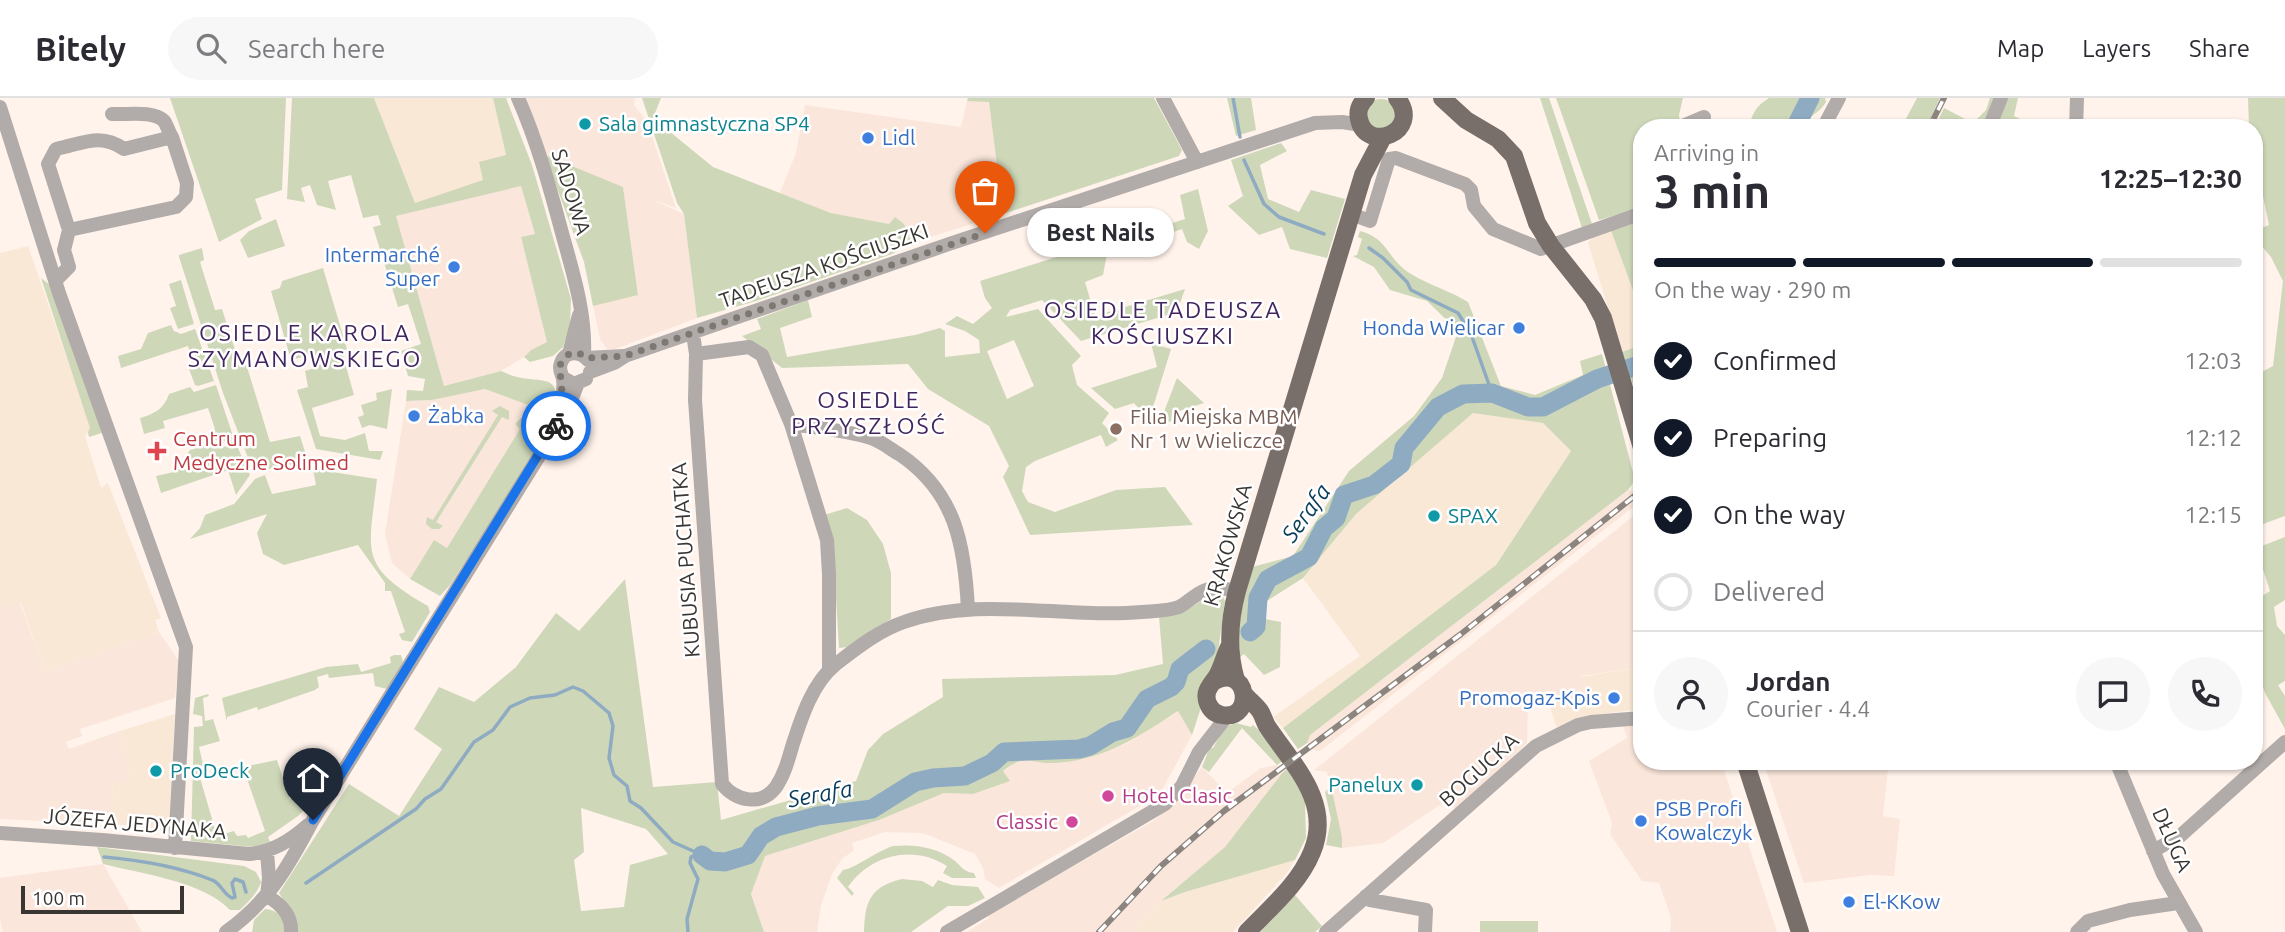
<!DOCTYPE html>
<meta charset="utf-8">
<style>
body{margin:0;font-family:Ubuntu,sans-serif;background:#f7f7f7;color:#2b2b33;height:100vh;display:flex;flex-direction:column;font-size:26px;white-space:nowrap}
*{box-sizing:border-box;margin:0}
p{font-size:23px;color:#7c7c81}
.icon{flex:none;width:38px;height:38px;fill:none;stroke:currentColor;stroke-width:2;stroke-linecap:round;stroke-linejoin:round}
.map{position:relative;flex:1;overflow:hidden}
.panel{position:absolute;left:1633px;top:21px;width:630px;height:651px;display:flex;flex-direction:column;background:#fff;border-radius:28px;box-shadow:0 2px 5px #0004}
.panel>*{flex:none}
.scale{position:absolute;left:21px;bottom:18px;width:163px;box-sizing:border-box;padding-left:7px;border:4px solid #393532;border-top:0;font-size:19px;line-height:24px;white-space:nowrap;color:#393532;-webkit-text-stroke:5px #fff;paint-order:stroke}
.pin{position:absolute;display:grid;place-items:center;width:60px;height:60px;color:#fff;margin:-72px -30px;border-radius:50% 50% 50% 0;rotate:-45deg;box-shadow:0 0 7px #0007}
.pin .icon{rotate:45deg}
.courier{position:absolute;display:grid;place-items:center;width:70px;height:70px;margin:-35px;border:5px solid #1a73e8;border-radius:50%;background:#fff;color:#222;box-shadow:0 2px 9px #0007}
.bubble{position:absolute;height:49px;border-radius:24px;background:#fff;box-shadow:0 2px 5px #0004;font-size:23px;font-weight:700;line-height:49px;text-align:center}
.overview em{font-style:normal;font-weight:700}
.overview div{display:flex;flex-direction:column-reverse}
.overview{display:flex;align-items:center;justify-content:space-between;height:119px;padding:0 21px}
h1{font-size:46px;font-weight:700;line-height:52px}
.bar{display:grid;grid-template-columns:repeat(4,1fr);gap:10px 7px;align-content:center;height:84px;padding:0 21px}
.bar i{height:9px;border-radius:5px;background:#e1e1e2}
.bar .active{background:#111827}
.bar p{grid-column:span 4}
.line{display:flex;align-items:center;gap:18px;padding:0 21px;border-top:2px solid #e1e1e2}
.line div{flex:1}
.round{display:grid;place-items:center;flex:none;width:74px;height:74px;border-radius:37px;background:#f7f7f7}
ol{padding:0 21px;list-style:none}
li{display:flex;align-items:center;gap:21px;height:77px}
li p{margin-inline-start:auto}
li .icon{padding:7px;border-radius:50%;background:#111827;color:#fff;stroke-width:4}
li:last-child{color:#7c7c81}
li i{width:38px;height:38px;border:4px solid #e1e1e2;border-radius:50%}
header{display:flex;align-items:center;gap:42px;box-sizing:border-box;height:98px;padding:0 35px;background:#fff;border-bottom:2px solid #e1e1e2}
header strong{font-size:33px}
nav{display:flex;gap:38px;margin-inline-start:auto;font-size:24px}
.search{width:490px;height:63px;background:#f7f7f7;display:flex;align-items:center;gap:18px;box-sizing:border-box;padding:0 24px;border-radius:38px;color:#7c7c81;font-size:26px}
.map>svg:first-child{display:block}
</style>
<header>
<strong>Bitely</strong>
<div class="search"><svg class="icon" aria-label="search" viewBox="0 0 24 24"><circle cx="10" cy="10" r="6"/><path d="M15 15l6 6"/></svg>Search here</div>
<nav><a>Map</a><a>Layers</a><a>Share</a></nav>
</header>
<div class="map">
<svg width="2285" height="834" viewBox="0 0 2285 834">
<rect width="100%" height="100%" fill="#fff3eb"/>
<path fill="#fae6da" d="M521 0H635L634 7 647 23 676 110 649 100 684 116 697 220 615 251H607L600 241 593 208 638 196 623 90 545 57Z
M967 3H989L1003 116 927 140 904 145 889 126 831 115 780 95 796 55 805 7 961 29Z
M521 87 535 136 521 140 548 244 531 252 524 259 501 273 444 288 396 118Z
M485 291 541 311 536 325 528 336 520 331 447 450 434 442 410 481 392 465 385 436 406 303 432 302Z
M1628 392 1633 393 1637 406 1320 653 1313 652 1307 645 1309 637Z
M1641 412V569L1581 578 1584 593 1547 599 1528 598 1527 645 1457 713 1447 702 1383 745 1342 750V739L1327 674 1314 672Z
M20 505 45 574 159 534 179 563 175 600 80 631 82 638 66 644 69 651 120 633 131 681 112 689 114 703 112 726 0 721V511Z
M1179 613 1192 637 1162 692 1143 706 999 790 985 781 983 770 975 756 923 735 885 734 852 745 854 752 842 761 832 776 821 807 817 834H764L751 796 765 758 879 722 944 695 973 696 1009 683 1003 673 1013 665 1029 660 1050 665H1063L1097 656 1128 645Z
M1622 625H1641L1642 663H1721L1777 834H1670L1671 819 1659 785 1642 783 1610 736 1612 725 1589 663 1627 640Z
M1763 663H1889L1883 718 1900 721 1894 778 1870 777 1804 785Z
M1277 667 1283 674 1225 749 1161 803 1130 834H967L989 820 988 817 1153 723 1178 703 1202 669 1227 695 1261 670Z
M103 766 142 834H3L0 821V780Z"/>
<path fill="#fae8d7" d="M374 0H493L506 57 488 95 396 118 415 105Z
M1610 130 1641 214V247L1622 254 1588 145 1595 137Z
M28 148 91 330 85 338 101 390 108 385 161 520 155 522 159 534 45 574 21 505 0 511V155Z
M1473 314 1543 325 1571 353 1496 467 1283 630 1273 619 1360 558 1303 480 1356 416Z
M1641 569V611L1585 618 1557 631 1547 599 1583 593 1581 579Z
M175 616 169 733 112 726 114 703 112 688 131 681 120 633Z
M1295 762 1286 776 1233 834H1130L1161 803 1185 794Z"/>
<path fill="#ced8b9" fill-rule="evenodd" d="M170 0H286L282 92 255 101 262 121 219 144Z
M292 0H374L415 105 483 82 479 64 506 57 493 0H506L532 67 571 201 570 230 563 249 553 258 530 264 524 259 531 252 547 244 521 139 535 136 521 88 396 118 444 288 501 273C506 275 512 278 517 279 541 285 563 275 553 311L546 306 544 309 550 312 544 313 485 291 432 302 406 303 407 292 423 293 425 281 408 278 401 253 421 246 408 206 398 209 373 129 381 127 378 117 363 120 351 77 328 83 336 112 317 107 310 87 301 90 305 104 287 101Z
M642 0H661L653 20 713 69 831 115 889 126 895 119 904 126 911 144 904 145 899 152 892 156 756 203 697 220 684 116 677 105Z
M968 0H1154L1182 52 1179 58 1003 116 989 4 967 3Z
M1227 0H1251L1256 32 1236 38Z
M1540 0H1549L1592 126 1582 130Z
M1556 0H1683L1679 17 1681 30H1642L1641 110 1599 122Z
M1769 0H1825L1826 4C1820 15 1806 19 1803 30H1749C1752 15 1756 8 1769 0Z
M1917 0H1940L1926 30H1901Z
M1990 0H2018L2014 18 2040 30H1934L1944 10 1973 25 1986 12Z
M2248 0H2285V418L2263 426 2254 423V278L2273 268 2283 183 2271 159 2259 145 2254 144V133L2269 127 2254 55V30H2249Z
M1366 16a15 15 0 1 1 30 0a15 15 0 1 1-30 0Z
M1281 45 1287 53 1260 67 1268 101 1299 114 1311 92 1345 101 1327 160 1290 151 1282 129 1259 137 1228 108 1243 98 1231 62Z
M545 57 623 89 638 197 593 208 584 164Z
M1198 91 1208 133 1199 151 1187 144 1182 131 1157 140 1162 156 1156 158 1119 142 1185 121 1180 97Z
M1641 118V214L1610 130Z
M276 121 285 148 248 160 240 142 249 133Z
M1360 133C1386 140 1386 156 1404 171 1420 184 1449 192 1468 204L1501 288 1535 297 1583 277 1580 263 1602 256 1635 382 1628 392 1310 637 1307 645 1298 651 1283 630 1496 467 1571 353 1543 325 1473 315 1356 416 1303 480 1267 503 1265 521 1281 524 1280 569 1264 577 1244 556 1240 559 1238 522 1252 469 1293 458 1349 373 1414 318 1442 280 1458 233 1427 203 1390 192 1374 169 1353 158 1357 157 1362 141 1358 139Z
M1105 144 1108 151 1103 177 1085 184 1095 218 1185 191 1177 214 1081 243 1042 202 1010 212 1006 219 1038 211 1081 258 1072 267 1077 287 1109 315 1102 325 1118 342 1106 349 1101 337 1035 363 1026 369 1022 393 1028 404 1055 414 1116 392 1165 389 1193 427 1030 437 1003 379 1009 368 989 328 928 291 908 266 782 270 742 238 761 231 757 221 808 202 812 219 780 230 787 259 915 237 940 230 945 233V259L980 255 979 242 965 233 945 226 957 218 973 226 992 210 985 200 980 183ZM1014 242 1034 288 1007 301 987 253Z
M202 150 204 162 200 164 215 212 222 211 238 261 244 259 270 344 300 338 308 363 258 373 252 370 223 295 179 159V157Z
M323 170 347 251 342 254 354 297 312 310 320 338 345 342 365 335 369 353H383L380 362 316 351 297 292 308 289 305 273 315 270 310 257 291 262 271 193 280 190 282 183Z
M41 180 50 187 105 334 89 339 88 334 90 330Z
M181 182 194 226 178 231 170 210 176 208 169 186Z
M171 227 174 233 181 236 195 231 214 283 198 288 195 287 189 271 195 269 188 248 121 270 118 258 141 251 148 235Z
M1151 245 1171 251 1149 322 1134 305 1115 311 1091 290 1157 269Z
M1641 247V311L1622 254Z
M1177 280 1204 305 1173 315 1175 322 1165 325 1162 319Z
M216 287 235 344 211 341 209 333 215 331 208 310 163 323 165 330 144 336 140 320C154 316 164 311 169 296L190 289 194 294Z
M392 291 387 331 370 327 362 330 358 319 364 317 361 307 377 302 376 295Z
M500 308 509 313V322L502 319 436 424 443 428 439 431H432L426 426 427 419 433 422 498 317 492 313Z
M526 319 545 332 547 337 450 487 440 498 410 481 434 442 447 450 520 331 515 326 521 320Z
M210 347 238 350 250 377 236 397 228 372 161 395 156 378 174 374 190 352Z
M313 371 377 381C369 455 357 467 428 508L430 514 412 544 402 542 399 536 405 534 391 493H385V485L358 447 284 467 263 456 257 435 267 416 190 441 200 430 205 417 234 406 255 381 265 377 272 396 316 387Z
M847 410 867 422 883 446 891 475V521L848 549 839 550 833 451 824 417Z
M2285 439V502L2274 509 2277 528 2285 537V583L2278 587 2285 598V631L2265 595 2254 561V503L2270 493 2260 462 2254 464V451Z
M625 481 653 689 717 684 721 722 856 683 868 652 883 636 943 599 942 581 1115 577 1163 566 1159 519 1191 509 1212 496 1223 499 1225 503 1217 561 1192 637 1178 613C1152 630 1127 647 1097 657 1083 661 1068 665 1054 665 1029 666 1027 654 1003 673L1010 683 973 696 944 695 879 722 765 758 751 796 764 834H296L291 813 279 795 349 686 399 718 442 651 414 631 439 589 474 604 516 569 556 515 579 533ZM581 710 646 731 668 756 630 767 624 809 581 813 574 762 584 754Z
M394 557H401L403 564 387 591 375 588 373 575 329 580 328 576 317 579 319 589 315 592 258 612 257 609 227 619V624L222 600 326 569 358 566 361 574 391 565 390 559Z
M208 596 209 598 203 600 205 623 213 621 220 643 199 649 204 670 198 673 217 738 234 733 237 738 246 737 248 740 265 733 243 669 277 662 290 701 325 690 298 718 268 739 270 744 254 749 191 743 194 629 203 628 202 618 193 616 195 600Z
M1236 625 1251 629 1253 627 1268 640 1285 661 1277 667 1242 630 1209 674 1202 669 1210 649 1213 650 1222 634 1228 628Z
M1290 668 1305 703 1306 740 1295 762 1185 794 1161 803 1225 749 1283 674Z
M1331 688 1342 739V750L1326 747 1331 721 1325 694Z
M893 748C915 746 937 749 955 763 962 769 964 774 974 775L976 780H952L943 775 947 768C913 746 870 757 848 789L854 795 852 798 837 780 843 772C854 771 877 753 893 748Z
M97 749 244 768 256 774 261 784C257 796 249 803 240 812H230C202 783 142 776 103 766Z
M902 781 922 783 933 789 938 782 952 787 978 789 985 800 968 808H948L911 834H864C865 803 870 789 902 781Z
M1295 797 1322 828 1315 834H1260Z
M265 811C280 812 284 821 285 834H252L254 822Z
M1480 823H1538V834H1480Z"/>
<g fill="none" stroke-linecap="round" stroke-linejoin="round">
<path stroke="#8fabc1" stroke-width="3.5" d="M1233 0 1240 39
M1244 62 1264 106 1279 119 1324 136
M1369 150 1383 160 1407 184 1411 192 1458 215 1471 236 1492 295
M104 759C138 762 180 769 212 782 221 785 223 796 232 800L235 799 232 785 235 781 243 784 246 794
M306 785 416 711 425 701 441 691 474 644 493 632 510 609 530 600 555 597 573 589 583 593 609 615 613 628 609 660 614 677 627 688 630 703 641 710 673 744 702 757
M688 834 687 821 698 781 690 765 691 759 697 757"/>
<path stroke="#8fabc1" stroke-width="19" d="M1795 30 1810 0
M1250 534 1256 529 1258 500 1268 481 1309 459 1324 430 1336 420 1344 397 1374 387 1401 366 1404 350 1438 309 1463 296 1492 295 1528 309H1543L1597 281 1642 266
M702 757 710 763 725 764 748 757 761 738 776 729 818 718 872 711 915 684 933 680 965 678 992 665 1004 654 1079 651 1090 648 1113 634 1127 630 1147 601 1171 589 1176 584 1180 571 1206 551"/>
<path stroke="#b1aba9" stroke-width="14" d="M518 0C537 43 550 90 562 135 573 175 586 215 584 258
M1163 0 1197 64
M0 9 59 195 186 549 175 750
M112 16C126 17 153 12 164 23 167 27 169 35 172 39
M1686 30 1685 27 1704 19
M1823 30 1839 0
M1989 30 2001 0
M2076 30 2077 0
M1351 116 1370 123 1389 61 1396 60 1465 86 1471 92 1474 108 1493 131 1541 151 1642 115
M56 182 69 169 64 152 69 132 176 109 186 99 187 85 172 39 124 51C100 34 82 46 56 51L48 66 69 132
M693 236 696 256 695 302 722 686C736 703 761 709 776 689 784 677 788 663 792 649 801 621 812 585 836 566 857 550 878 533 904 524 977 497 1065 521 1142 514 1153 513 1168 513 1179 509 1183 507 1188 503 1192 500 1210 487 1216 489 1237 493
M569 256 579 217
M696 256 749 249 762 257 791 326 827 442 829 476V572
M586 260 624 258
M590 274 614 265 625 258 949 146 1315 25 1342 24 1361 27
M563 280 574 286 586 281
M559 321C561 309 565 293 563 281 562 275 558 272 561 265 565 252 580 253 588 262
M791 326C817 330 845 332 871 340 881 343 890 351 899 356 956 394 965 448 968 512
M2116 663 2163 776 2196 834
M0 735 102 742 249 756C272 754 290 743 308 727
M2153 753 2180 738 2285 644
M267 754 269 780 267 798
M267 798C281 806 292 818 291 834
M1366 798 1370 802 1426 812 1425 834
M226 834C270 802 288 769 313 722L567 313 578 285
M947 834 1165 706 1182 688 1199 654 1227 618
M1326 834 1536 648 1578 627 1591 624 1642 620
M2077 834 2088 823 2130 812 2178 805"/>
<path stroke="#786e6a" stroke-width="18" d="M1366 0C1360 6 1357 12 1359 21 1366 56 1423 34 1397 0
M1442 0 1466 22 1498 41 1514 58 1537 125 1551 148 1593 201 1603 220 1642 350
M1236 582C1227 552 1229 523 1237 493L1363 77 1383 39
M1213 584C1248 563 1256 623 1222 617 1209 615 1202 599 1210 588 1213 583 1217 579 1219 574 1223 566 1225 557 1229 549
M1245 597C1249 602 1256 607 1260 613 1263 617 1264 623 1267 628 1292 666 1333 704 1312 754 1299 786 1270 810 1247 834
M1745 663 1800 834"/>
<defs>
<path id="rail" d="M1929 30 1944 0
M1099 834 1161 768 1224 713 1461 536 1642 392"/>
</defs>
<use href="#rail" stroke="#8b847f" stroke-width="6"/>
<use href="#rail" stroke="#fff" stroke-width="3.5" stroke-dasharray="10" stroke-linecap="butt"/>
</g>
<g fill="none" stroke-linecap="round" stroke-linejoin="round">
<path stroke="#7e7873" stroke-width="7" stroke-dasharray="0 12.6" d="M556 328C567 311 560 286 560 267L569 256 579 255 586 260 625 258 985 135"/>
<path stroke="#1a73e8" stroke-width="9" d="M313 722 556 328"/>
</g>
<g fill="#0f9aa8" stroke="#fff" stroke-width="2.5">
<circle cx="585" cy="26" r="7"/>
<circle cx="1434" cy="418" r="7"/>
<circle cx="156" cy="673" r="7"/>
<circle cx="1417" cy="687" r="7"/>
</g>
<g fill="#3f7fe0" stroke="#fff" stroke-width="2.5">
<circle cx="868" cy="40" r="7"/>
<circle cx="454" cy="169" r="7"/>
<circle cx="1519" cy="230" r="7"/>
<circle cx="414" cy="318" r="7"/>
<circle cx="1614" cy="600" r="7"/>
<circle cx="1641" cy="723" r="7"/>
<circle cx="1849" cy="804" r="7"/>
</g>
<circle fill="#8d6e63" stroke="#fff" stroke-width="2.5" cx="1116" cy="331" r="7"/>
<path fill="#e0444e" stroke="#fff" stroke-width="2.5" d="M153.5 342.5h7v7h7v7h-7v7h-7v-7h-7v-7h7z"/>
<g fill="#d1479c" stroke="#fff" stroke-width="2.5">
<circle cx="1108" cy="698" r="7"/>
<circle cx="1072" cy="724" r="7"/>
</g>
<g text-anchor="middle" stroke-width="5" stroke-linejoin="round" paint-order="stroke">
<g font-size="21" fill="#0d838f" stroke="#fff" text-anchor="start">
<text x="599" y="33">Sala gimnastyczna SP4</text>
<text x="1448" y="425">SPAX</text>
<text x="170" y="680">ProDeck</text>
<text x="1403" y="694" text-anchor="end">Panelux</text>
</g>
<g font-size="21" fill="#366cbe" stroke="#fff" text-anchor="start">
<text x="882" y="47">Lidl</text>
<text x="440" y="164" text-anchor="end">Intermarché<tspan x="440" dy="24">Super</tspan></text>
<text x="1505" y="237" text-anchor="end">Honda Wielicar</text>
<text x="428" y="325">Żabka</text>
<text x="1600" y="607" text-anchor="end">Promogaz-Kpis</text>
<text x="1655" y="718">PSB Profi<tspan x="1655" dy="24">Kowalczyk</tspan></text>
<text x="1863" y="811">El-KKow</text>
</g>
<g font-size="21" fill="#393532" stroke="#fff">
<text transform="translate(571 94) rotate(73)" y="7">SADOWA</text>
<text transform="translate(824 168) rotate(-19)" y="7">TADEUSZA KOŚCIUSZKI</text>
<text transform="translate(1228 447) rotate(-74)" y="7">KRAKOWSKA</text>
<text transform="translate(686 462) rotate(-94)" y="7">KUBUSIA PUCHATKA</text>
<text transform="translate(1479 672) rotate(-42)" y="7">BOGUCKA</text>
<text transform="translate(135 726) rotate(5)" y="7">JÓZEFA JEDYNAKA</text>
<text transform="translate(2172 742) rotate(66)" y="7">DŁUGA</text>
</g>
<g font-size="21" fill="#785e54" stroke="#fff" text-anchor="start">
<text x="1130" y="326">Filia Miejska MBM<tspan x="1130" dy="24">Nr 1 w Wieliczce</tspan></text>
</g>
<g font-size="21" fill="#be3a42" stroke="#fff" text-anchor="start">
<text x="173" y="348">Centrum<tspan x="173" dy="24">Medyczne Solimed</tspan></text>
</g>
<g font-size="21" fill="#b23c85" stroke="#fff" text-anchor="start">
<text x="1122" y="705">Hotel Clasic</text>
<text x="1058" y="731" text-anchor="end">Classic</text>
</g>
<g font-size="23" letter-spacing="2" fill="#42255f" stroke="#fff">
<text x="1163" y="220">OSIEDLE TADEUSZA<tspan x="1163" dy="26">KOŚCIUSZKI</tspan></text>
<text x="305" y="243">OSIEDLE KAROLA<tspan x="305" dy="26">SZYMANOWSKIEGO</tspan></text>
<text x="869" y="310">OSIEDLE<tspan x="869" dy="26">PRZYSZŁOŚĆ</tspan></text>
</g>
<g font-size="23" font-style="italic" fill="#083c5a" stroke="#fff">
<text transform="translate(1306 415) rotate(-54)" y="8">Serafa</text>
<text transform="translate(820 696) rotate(-10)" y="8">Serafa</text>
</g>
</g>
</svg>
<div class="scale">100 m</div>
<div class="pin" style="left:985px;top:135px;background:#ea580c"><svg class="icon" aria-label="bag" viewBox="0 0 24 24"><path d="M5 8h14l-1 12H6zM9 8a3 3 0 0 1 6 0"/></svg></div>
<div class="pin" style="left:313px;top:722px;background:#1f2937"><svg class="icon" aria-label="home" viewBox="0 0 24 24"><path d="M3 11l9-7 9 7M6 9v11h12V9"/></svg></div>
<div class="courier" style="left:556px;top:328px"><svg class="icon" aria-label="bike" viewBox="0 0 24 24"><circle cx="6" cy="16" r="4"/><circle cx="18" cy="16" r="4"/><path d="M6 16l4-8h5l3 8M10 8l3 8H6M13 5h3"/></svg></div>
<div class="bubble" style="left:1027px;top:110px;width:147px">Best Nails</div>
<section class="panel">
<div class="overview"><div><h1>3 min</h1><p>Arriving in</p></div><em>12:25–12:30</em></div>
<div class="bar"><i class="active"></i><i class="active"></i><i class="active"></i><i></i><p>On the way · 290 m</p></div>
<ol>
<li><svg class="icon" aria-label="check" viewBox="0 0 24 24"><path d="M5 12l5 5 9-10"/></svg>Confirmed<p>12:03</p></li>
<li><svg class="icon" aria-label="check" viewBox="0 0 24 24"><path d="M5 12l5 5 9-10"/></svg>Preparing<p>12:12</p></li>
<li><svg class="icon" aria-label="check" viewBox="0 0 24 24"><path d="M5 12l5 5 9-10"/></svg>On the way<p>12:15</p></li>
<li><i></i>Delivered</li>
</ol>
<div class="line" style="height:126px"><a class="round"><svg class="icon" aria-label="person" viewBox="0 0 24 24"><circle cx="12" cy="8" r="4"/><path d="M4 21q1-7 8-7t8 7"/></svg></a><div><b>Jordan</b><p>Courier · 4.4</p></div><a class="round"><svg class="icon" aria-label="chat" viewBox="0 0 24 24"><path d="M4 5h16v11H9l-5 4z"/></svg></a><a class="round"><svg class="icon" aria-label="phone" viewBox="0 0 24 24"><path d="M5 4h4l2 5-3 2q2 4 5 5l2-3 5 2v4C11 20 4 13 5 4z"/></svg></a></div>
</section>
</div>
